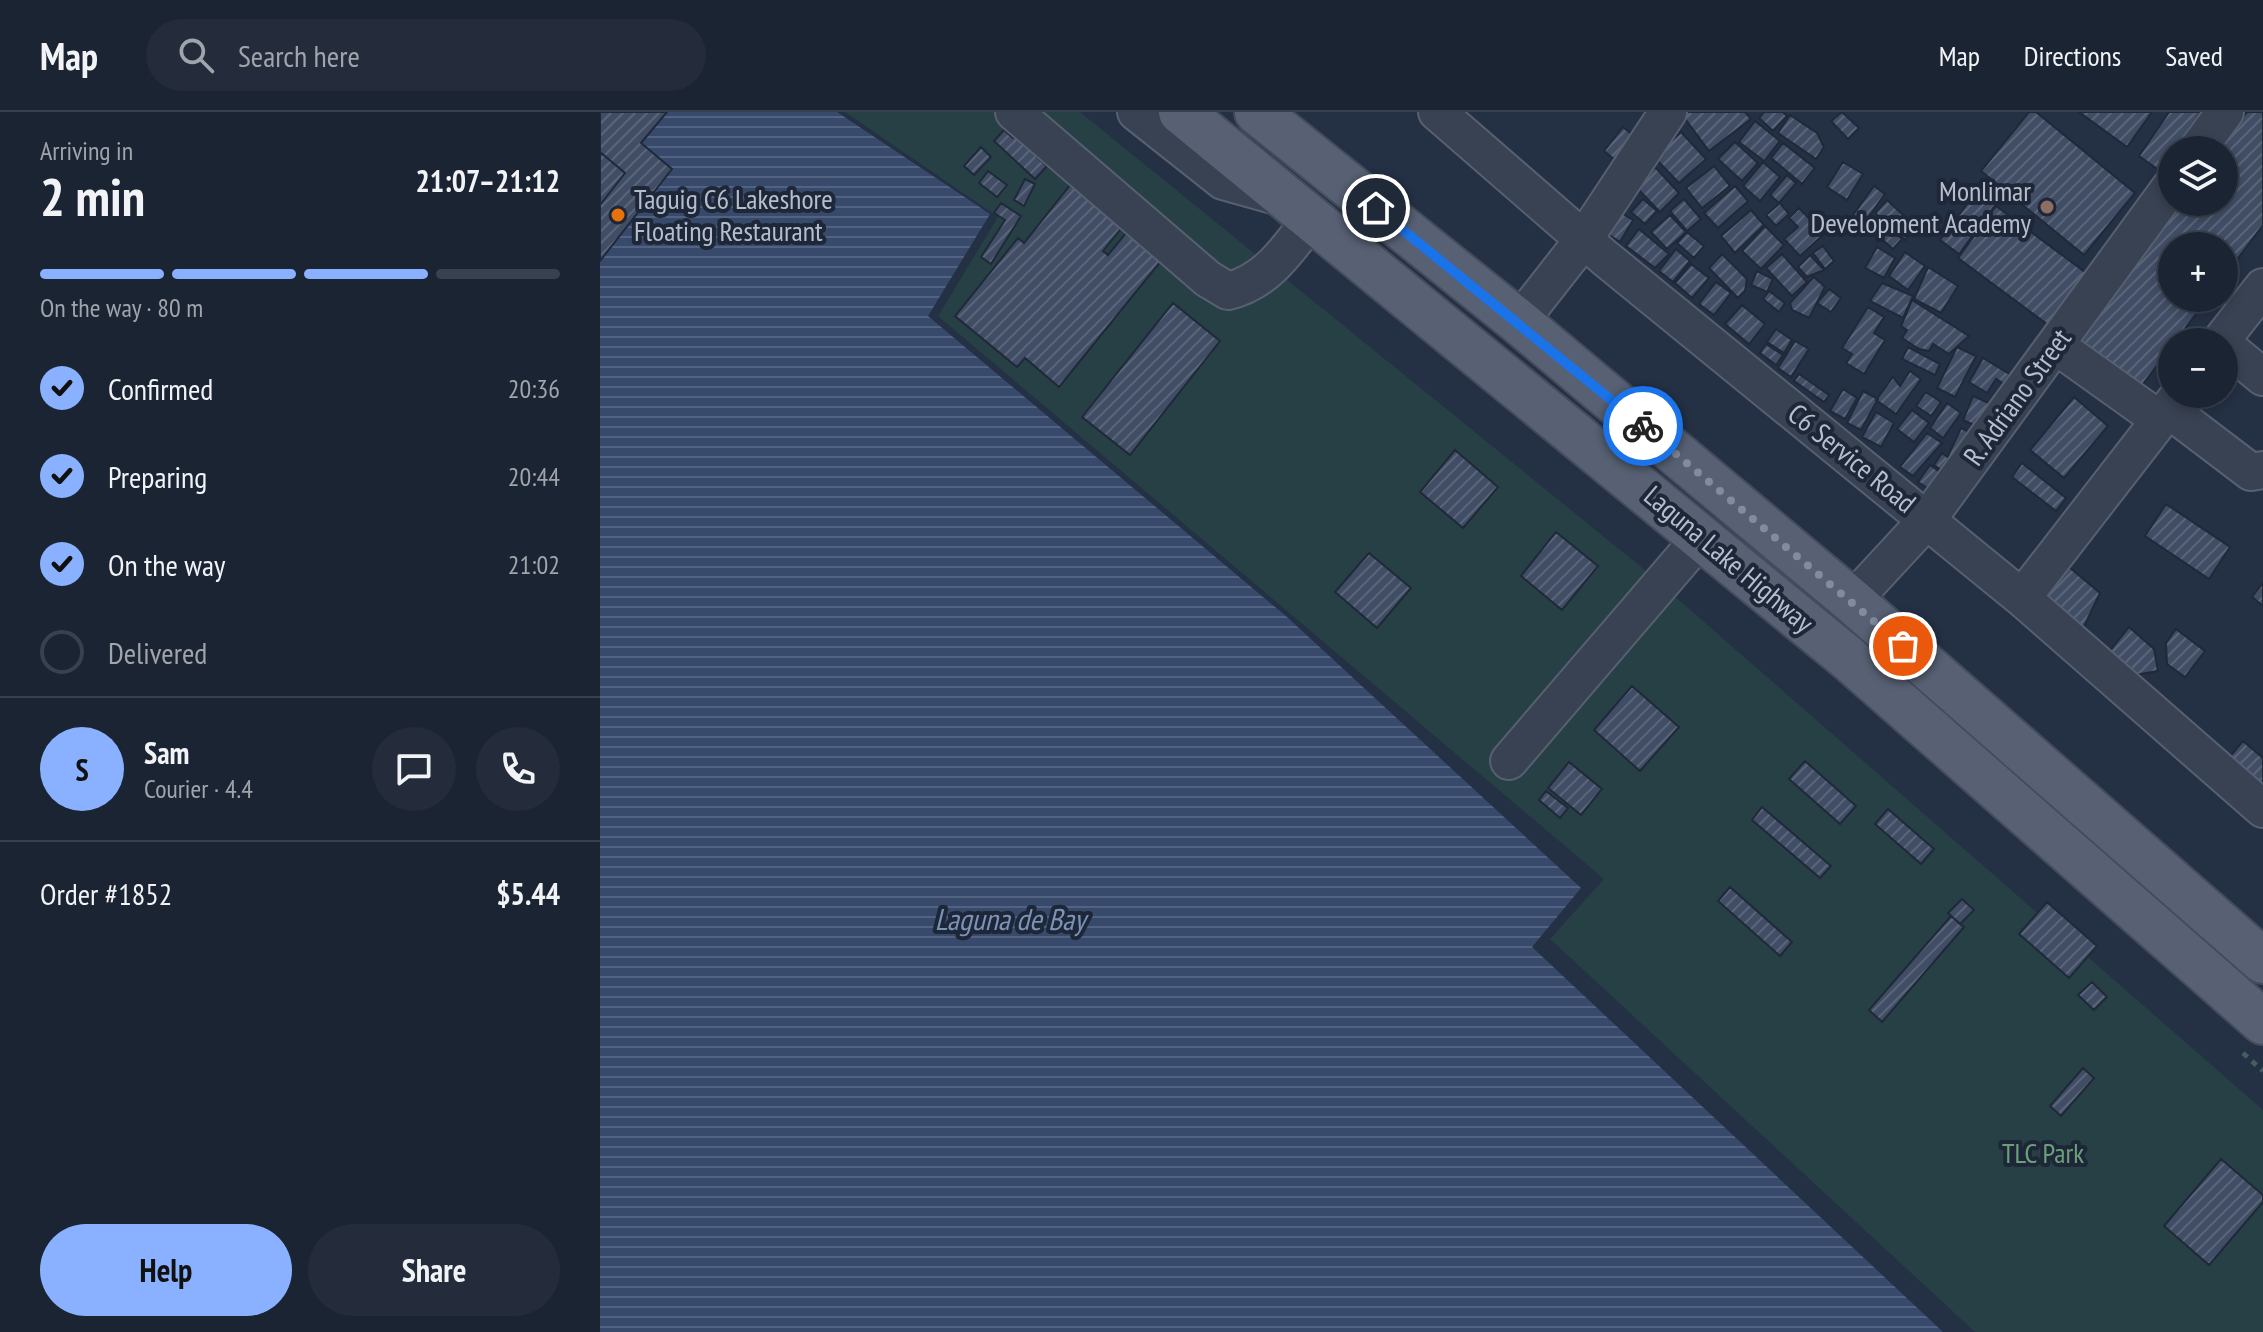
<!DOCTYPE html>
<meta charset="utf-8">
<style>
body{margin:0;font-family:"PT Sans Narrow",sans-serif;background:#242c3b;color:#f1f3f6;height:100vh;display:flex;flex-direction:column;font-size:30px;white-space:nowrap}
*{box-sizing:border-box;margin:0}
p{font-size:26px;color:#a0a4ac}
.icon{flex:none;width:44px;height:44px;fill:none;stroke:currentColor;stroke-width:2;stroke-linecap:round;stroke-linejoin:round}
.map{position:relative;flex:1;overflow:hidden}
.panel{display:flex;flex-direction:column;background:#1b2433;width:600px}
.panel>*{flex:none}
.tools{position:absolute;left:1558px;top:24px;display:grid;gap:16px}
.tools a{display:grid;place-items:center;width:80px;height:80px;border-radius:50%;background:#1b2433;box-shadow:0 4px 12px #0003,0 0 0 2px #39414e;font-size:40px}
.pin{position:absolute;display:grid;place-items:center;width:68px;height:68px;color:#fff;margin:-34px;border:4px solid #fff;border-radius:50%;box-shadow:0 2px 8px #0007}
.courier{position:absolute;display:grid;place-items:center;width:80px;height:80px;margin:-40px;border:6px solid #1a73e8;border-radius:50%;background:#fff;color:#222;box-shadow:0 2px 10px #0007}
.overview em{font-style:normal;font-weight:800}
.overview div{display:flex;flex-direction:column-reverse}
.overview{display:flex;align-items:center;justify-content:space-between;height:136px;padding:0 40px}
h1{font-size:52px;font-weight:800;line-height:60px}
.bar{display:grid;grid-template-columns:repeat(4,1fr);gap:12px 8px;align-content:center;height:96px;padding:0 40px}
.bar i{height:10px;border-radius:6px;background:#39414e}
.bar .selected{background:#89b1ff}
.bar p{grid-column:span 4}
.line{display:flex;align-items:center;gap:20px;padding:0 40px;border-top:2px solid #39414e}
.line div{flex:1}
.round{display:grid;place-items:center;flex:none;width:84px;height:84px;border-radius:42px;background:#242c3b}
ol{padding:0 40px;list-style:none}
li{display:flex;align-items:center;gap:24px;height:88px}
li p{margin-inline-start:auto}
li .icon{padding:8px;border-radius:50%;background:#89b1ff;color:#111;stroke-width:4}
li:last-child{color:#a0a4ac}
li i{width:44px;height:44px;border:4px solid #39414e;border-radius:50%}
.button{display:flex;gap:16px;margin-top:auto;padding:16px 40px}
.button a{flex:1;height:92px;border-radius:48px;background:#89b1ff;color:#111;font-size:32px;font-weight:800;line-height:92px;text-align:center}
.button a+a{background:#242c3b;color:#f1f3f6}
header{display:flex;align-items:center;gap:48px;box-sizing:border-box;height:112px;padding:0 40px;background:#1b2433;border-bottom:2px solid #39414e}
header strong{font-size:38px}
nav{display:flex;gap:44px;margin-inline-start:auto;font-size:28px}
.search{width:560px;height:72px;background:#242c3b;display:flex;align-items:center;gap:20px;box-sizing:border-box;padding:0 28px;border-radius:44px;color:#a0a4ac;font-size:30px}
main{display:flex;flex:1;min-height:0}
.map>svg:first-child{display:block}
</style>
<header>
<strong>Map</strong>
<div class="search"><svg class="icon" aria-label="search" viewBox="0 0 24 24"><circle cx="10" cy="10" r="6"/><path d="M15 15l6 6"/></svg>Search here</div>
<nav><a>Map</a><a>Directions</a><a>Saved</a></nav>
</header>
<main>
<section class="panel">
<div class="overview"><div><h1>2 min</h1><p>Arriving in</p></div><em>21:07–21:12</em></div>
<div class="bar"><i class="selected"></i><i class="selected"></i><i class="selected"></i><i></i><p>On the way · 80 m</p></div>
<ol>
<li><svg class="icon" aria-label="check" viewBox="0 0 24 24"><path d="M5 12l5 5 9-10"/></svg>Confirmed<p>20:36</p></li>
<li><svg class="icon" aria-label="check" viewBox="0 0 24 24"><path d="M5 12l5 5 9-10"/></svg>Preparing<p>20:44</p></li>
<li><svg class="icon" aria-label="check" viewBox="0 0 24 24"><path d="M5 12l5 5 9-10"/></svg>On the way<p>21:02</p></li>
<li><i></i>Delivered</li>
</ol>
<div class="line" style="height:144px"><b class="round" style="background:#89b1ff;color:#111">S</b><div><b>Sam</b><p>Courier · 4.4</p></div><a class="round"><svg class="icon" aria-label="chat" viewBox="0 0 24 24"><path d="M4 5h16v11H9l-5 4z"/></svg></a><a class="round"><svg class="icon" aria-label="phone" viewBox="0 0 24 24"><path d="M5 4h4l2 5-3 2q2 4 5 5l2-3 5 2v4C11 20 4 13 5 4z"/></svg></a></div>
<div class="line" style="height:104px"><div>Order #1852</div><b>$5.44</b></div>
<div class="button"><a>Help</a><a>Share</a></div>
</section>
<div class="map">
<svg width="1663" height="1220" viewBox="0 0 1663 1220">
<defs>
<pattern id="water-rules" width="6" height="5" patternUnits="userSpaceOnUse" patternTransform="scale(2)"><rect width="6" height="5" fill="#374a6c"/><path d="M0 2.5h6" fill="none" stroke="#526280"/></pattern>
<pattern id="building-hatch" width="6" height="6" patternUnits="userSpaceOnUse" patternTransform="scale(2)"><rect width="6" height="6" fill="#404d64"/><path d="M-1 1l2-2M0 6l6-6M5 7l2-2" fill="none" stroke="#596579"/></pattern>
</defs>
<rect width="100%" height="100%" fill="#243044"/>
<path fill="#264045" d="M245 0H480L1040 454 1663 998V1220H1375L950 827 1004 767 338 204 398 105Z"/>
<path fill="url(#water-rules)" d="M0 0H237L390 102 328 204 687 505 981 776 932 835 1343 1220H0Z"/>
<path fill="url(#building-hatch)" stroke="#20293a" stroke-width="2" d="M0 0H67L41 31 72 57 0 149Z
M1080 0H1145L1151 7 1109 39Z
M1164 0H1183L1187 4 1173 19 1159 6Z
M1242 0 1259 16 1248 27 1231 9Z
M1429 0H1436L1535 81 1484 143 1381 59Z
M1479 0H1552L1527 35Z
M1569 0H1601L1560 59 1539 44Z
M1647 0H1663V113L1624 165V134H1572V186H1608L1540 276 1476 228 1580 90H1624V38H1619Z
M1190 3 1217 21 1224 35 1216 47 1178 21Z
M1155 9 1180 29 1164 49 1139 30Z
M1023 15 1045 33 1025 56 1004 39Z
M404 18 413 26 421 18 444 39 437 45 447 54 435 67 394 29Z
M1081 20 1106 47 1079 71 1054 45Z
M1135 30 1158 51 1142 69 1118 47Z
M1183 31 1215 56 1202 72 1171 46Z
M381 35 391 45 374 63 364 54Z
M0 40 25 61 0 93Z
M1163 50 1180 65 1160 89 1143 74Z
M1243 50 1263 62 1247 88 1227 75Z
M1114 54 1130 74 1102 96 1086 76Z
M1055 55 1079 81 1060 100 1035 74Z
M388 59 407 73 397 85 379 71Z
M1187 63 1196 71 1179 91 1170 83Z
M425 67 435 72 424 94 414 88Z
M471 72 523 114 503 139 508 143 527 120 561 149 459 275 425 246 417 255 355 204 418 126 424 131Z
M1135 74 1148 89 1118 116 1104 101Z
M1274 74 1285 82 1262 114 1251 106Z
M1380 75 1399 88 1359 142 1340 128Z
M1043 87 1057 99 1045 112 1031 100Z
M1084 87 1101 107 1087 119 1070 99Z
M1287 88 1316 115 1305 128 1275 101Z
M401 91 421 104 391 152 381 145 405 108 394 101Z
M1180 91 1189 102 1176 114 1166 103Z
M1010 94 1033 108 1020 130 997 115Z
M1396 94 1497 169 1459 221 1358 146Z
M1199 96 1224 122 1200 144 1184 127 1198 115 1189 106Z
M1151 98 1164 113 1135 141 1121 124Z
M1070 103 1086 120 1067 137 1051 120Z
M1277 105 1302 127 1293 137 1268 115Z
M1165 114 1184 133 1161 157 1142 139Z
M1039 117 1069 142 1055 156 1026 134Z
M1087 120 1104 134 1094 146 1077 131Z
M1223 134 1234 149 1225 157 1213 141Z
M1277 135 1295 146 1284 166 1265 156Z
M1076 137 1090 149 1073 170 1059 159Z
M1305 140 1325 154 1308 178 1289 164Z
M1122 142 1147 167 1145 179 1138 186 1109 156Z
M1182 142 1207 170 1192 184 1166 156Z
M1210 143 1224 158 1207 165 1198 155Z
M1091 152 1109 166 1092 186 1075 171Z
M1328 155 1358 174 1341 201 1314 187Z
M1157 159 1173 167 1167 180 1151 173Z
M1214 165 1225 175 1209 206 1192 198 1190 191Z
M1116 170 1131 181 1114 203 1099 192Z
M1282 171 1313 184 1303 206 1270 189Z
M1229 177 1241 186 1231 200 1217 191Z
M1169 179 1185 191 1179 200 1163 187Z
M1312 188 1369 224 1349 242 1333 232 1329 239 1319 237 1302 226 1307 218 1301 214Z
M573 191 620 229 530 343 482 305Z
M1142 193 1165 212 1149 232 1125 212Z
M1268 195 1284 205 1274 221 1285 228 1264 262 1246 251 1252 242 1242 236Z
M1176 217 1192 228 1184 241 1167 230Z
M1195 229 1209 237 1191 265 1178 256Z
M1166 232 1183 243 1176 253 1160 241Z
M1308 235 1340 252 1335 263 1302 247Z
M1357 235 1376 244 1355 285 1337 276Z
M1383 246 1416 266 1410 276 1396 267 1387 281 1369 270Z
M1310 259 1321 267 1296 302 1276 288 1293 265 1300 274Z
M1199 262 1229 283 1224 290 1194 269Z
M1243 277 1257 286 1245 307 1230 299Z
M1263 279 1278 287 1261 318 1247 311Z
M1326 280 1341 290 1331 304 1316 294Z
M1373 284 1398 295 1387 319 1363 308Z
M1474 285 1508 314 1464 366 1430 338Z
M1347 291 1361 301 1343 326 1330 316Z
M1312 298 1329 311 1314 330 1297 317Z
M1276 300 1294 311 1281 335 1262 325Z
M1361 316 1378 324 1365 352 1348 344Z
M1327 321 1342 331 1313 364 1300 355Z
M855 338 898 375 863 416 820 380Z
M1342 341 1361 355 1353 366 1334 353Z
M1422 351 1466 386 1456 399 1412 365Z
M1330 353 1347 365 1335 381 1318 370Z
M1566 392 1630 435 1609 467 1545 424Z
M956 420 998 454 962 498 921 464Z
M769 441 811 476 777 516 735 480Z
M1469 455 1500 481 1479 525 1439 491Z
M1663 471V494L1652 485Z
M1529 515 1554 537 1558 559 1535 563 1509 540Z
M1576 517 1605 539 1585 565 1567 552 1566 531Z
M1032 574 1079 615 1040 659 994 618Z
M1643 629 1663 646V682L1626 649Z
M1205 649 1256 694 1240 712 1189 667Z
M969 650 1002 677 981 703 948 676Z
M946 679 968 696 960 706 939 688Z
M1162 695 1231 754 1220 766 1152 708Z
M1288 697 1334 737 1321 752 1275 712Z
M1130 775 1192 830 1180 844 1118 789Z
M1362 787 1374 798 1360 812 1348 801Z
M1447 790 1497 834 1469 866 1419 822Z
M1351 804 1364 815 1282 910 1269 898Z
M1492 870 1507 885 1494 898 1478 883Z
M1483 956 1494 966 1461 1004 1450 994Z
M1621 1047 1663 1083V1090L1609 1153 1564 1114Z"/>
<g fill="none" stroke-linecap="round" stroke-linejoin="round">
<defs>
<path id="minor" d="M414 0 608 167 628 179C667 170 688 137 712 106
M536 0 623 69 680 85
M837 0 1005 146 1422 486 1663 697
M1597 38 1625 0
M919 210 984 127 1068 0
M1620 230 1663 175
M1455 233 1560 308
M1624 233 1663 265
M1568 297 1651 360 1663 358
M1422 486 1580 282
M1252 489 1327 408 1572 73
M909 649 1102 424"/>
<path id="major" d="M581 0 1249 547 1663 910
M657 0 919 210 1252 489 1663 849"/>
</defs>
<use href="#minor" stroke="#576070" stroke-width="40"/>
<use href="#major" stroke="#434b5c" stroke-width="48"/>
<path stroke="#455d61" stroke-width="5" stroke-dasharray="6 6" stroke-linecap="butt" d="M1643 941 1663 959"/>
<use href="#minor" stroke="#394253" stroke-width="36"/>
<use href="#major" stroke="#576173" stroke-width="44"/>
</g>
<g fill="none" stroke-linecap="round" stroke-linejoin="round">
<path stroke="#838c9d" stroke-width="8" stroke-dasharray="0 14.4" d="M1043 314 1303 534"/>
<path stroke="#1a73e8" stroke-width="10" d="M776 96 1043 314"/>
</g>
<circle fill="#8d6e63" stroke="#1e2738" stroke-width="3" cx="1447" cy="95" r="8"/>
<circle fill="#e8710a" stroke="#1e2738" stroke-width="3" cx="18" cy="103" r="8"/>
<g text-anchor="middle" stroke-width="8" stroke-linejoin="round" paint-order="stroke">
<g font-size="28" fill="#b6becd" stroke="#1e2738" text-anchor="end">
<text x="1431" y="89">Monlimar<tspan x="1431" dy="32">Development Academy</tspan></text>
<text x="34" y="97" text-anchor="start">Taguig C6 Lakeshore<tspan x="34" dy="32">Floating Restaurant</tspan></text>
</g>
<g font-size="28" fill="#b6becd" stroke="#1e2738">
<text transform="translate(1417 285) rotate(-54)" y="10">R. Adriano Street</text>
<text transform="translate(1252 346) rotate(39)" y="10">C6 Service Road</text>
<text transform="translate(1129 447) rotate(40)" y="10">Laguna Lake Highway</text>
</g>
<g font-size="28" fill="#6ba07a" stroke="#1e2738">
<text x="1443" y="1051">TLC Park</text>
</g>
<g font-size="30" font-style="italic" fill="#7c92b6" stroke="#1e2738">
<text x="410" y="818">Laguna de Bay</text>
</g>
</g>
</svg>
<div class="tools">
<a><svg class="icon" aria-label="layers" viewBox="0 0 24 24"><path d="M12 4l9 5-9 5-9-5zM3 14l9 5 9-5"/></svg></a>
<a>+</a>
<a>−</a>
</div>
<div class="pin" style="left:1303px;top:534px;background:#ea580c"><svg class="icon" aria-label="bag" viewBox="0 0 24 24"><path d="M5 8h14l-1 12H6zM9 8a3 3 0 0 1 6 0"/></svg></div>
<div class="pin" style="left:776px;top:96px;background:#1f2937"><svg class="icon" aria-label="home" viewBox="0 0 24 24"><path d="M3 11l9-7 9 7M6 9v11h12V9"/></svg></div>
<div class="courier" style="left:1043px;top:314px"><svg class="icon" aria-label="bike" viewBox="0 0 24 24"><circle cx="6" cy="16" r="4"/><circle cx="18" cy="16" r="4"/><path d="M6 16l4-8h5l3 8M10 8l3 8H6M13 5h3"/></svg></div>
</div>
</main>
